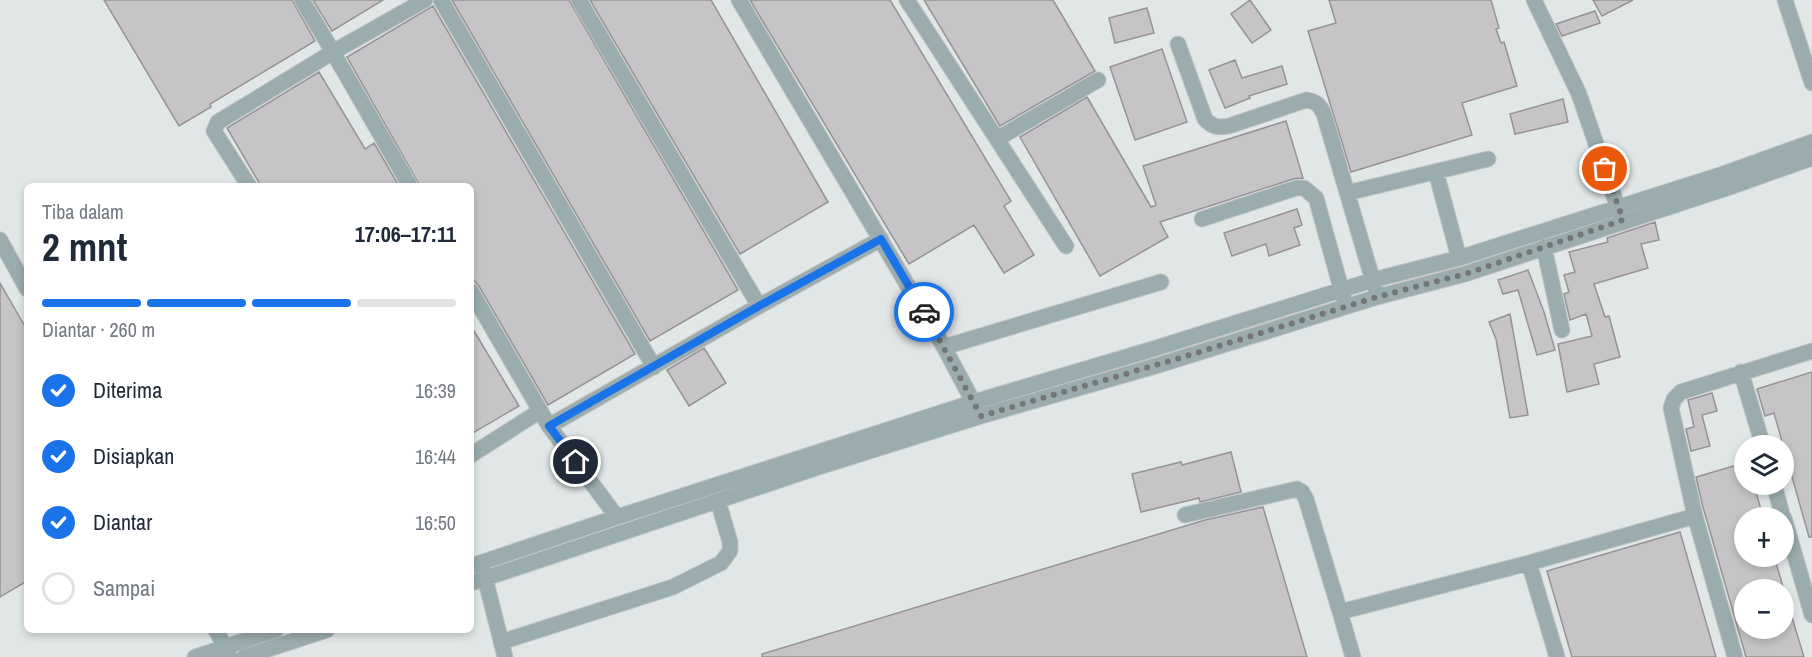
<!DOCTYPE html>
<html lang="id">
<meta charset="utf-8">
<style>
body{margin:0;font-family:"Archivo Narrow",sans-serif;background:#f6f6f7;color:#1f2937;height:100vh;display:flex;flex-direction:column;font-size:22px;white-space:nowrap}
*{box-sizing:border-box;margin:0}
p{font-size:20px;color:#747a83}
.icon{flex:none;width:33px;height:33px;fill:none;stroke:currentColor;stroke-width:2;stroke-linecap:round;stroke-linejoin:round}
.map{position:relative;flex:1;overflow:hidden}
.drawer{position:absolute;left:24px;top:183px;width:450px;height:450px;display:flex;flex-direction:column;background:#fff;border-radius:9px;box-shadow:0 3px 9px #0003}
.drawer>*{flex:none}
.controls{position:absolute;left:1734px;top:435px;display:grid;gap:12px}
.controls a{display:grid;place-items:center;width:60px;height:60px;border-radius:50%;background:#fff;box-shadow:0 3px 9px #0003;font-size:30px}
.pin{position:absolute;display:grid;place-items:center;width:51px;height:51px;color:#fff;margin:-26px;border:3px solid #fff;border-radius:50%;box-shadow:0 2px 6px #0007}
.courier{position:absolute;display:grid;place-items:center;width:60px;height:60px;margin:-30px;border:4px solid #1a73e8;border-radius:50%;background:#fff;color:#222;box-shadow:0 2px 8px #0007}
.summary em{font-style:normal;font-weight:700}
.summary div{display:flex;flex-direction:column-reverse}
.summary{display:flex;align-items:center;justify-content:space-between;height:102px;padding:0 18px}
h1{font-size:39px;font-weight:700;line-height:45px}
.bar{display:grid;grid-template-columns:repeat(4,1fr);gap:9px 6px;align-content:center;height:72px;padding:0 18px}
.bar i{height:8px;border-radius:4px;background:#e0e1e3}
.bar .selected{background:#1a73e8}
.bar p{grid-column:span 4}
ol{padding:0 18px;list-style:none}
li{display:flex;align-items:center;gap:18px;height:66px}
li p{margin-inline-start:auto}
li .icon{padding:6px;border-radius:50%;background:#1a73e8;color:#fff;stroke-width:4}
li:last-child{color:#747a83}
li i{width:33px;height:33px;border:3px solid #e0e1e3;border-radius:50%}
.map>svg:first-child{display:block}
</style>
<div class="map">
<svg width="1812" height="657" viewBox="0 0 1812 657">
<rect width="100%" height="100%" fill="#e1e6e6"/>
<path fill="#c7c4c7" stroke="#959395" stroke-width="1.5" d="M104 0H292L315 41 210 104 211 107 179 126Z
M313 0H383L332 31Z
M452 0H569L738 290 650 341Z
M590 0H711L828 202 740 254Z
M750 0H890L1011 201 1004 206 1034 255 1004 273 974 225 909 264Z
M924 0H1053L1095 71 1000 126Z
M1250 0 1271 30 1252 43 1231 14Z
M1329 0H1491L1499 28 1496 29 1501 43 1504 42 1517 86 1462 103 1472 135 1351 172 1308 31 1336 23Z
M1593 0H1633L1602 16Z
M433 6 635 354 548 405 479 286 471 277V186H420L347 57Z
M1147 8 1154 33 1115 43 1109 18Z
M1595 11 1600 23 1562 36 1556 24Z
M1162 49 1187 122 1135 140 1110 67Z
M1235 60 1242 78 1282 66 1287 84 1249 96 1250 98 1225 108 1209 70Z
M319 72 365 149 374 143 399 186H261L227 128Z
M1087 97 1151 207 1156 205 1143 166 1286 121 1303 178 1293 179 1160 222 1168 237 1100 276 1020 137Z
M1563 99 1568 122 1515 134 1510 114Z
M1297 209 1302 225 1294 228 1300 245 1269 256 1266 244 1232 256 1224 233Z
M1655 222 1659 240 1641 244 1648 268 1594 284 1605 317 1609 316 1620 357 1594 364 1599 384 1567 392 1558 344 1592 336 1586 314 1570 320 1564 294 1569 292 1564 275 1575 272 1569 252 1608 242 1607 238Z
M1528 270 1544 312 1555 350 1537 355 1518 290 1503 294 1498 280Z
M0 283 27 330V581L0 597Z
M1510 314 1528 415 1510 418 1496 339 1489 322Z
M471 326 519 406 471 434Z
M704 348 726 383 689 406 667 370Z
M1812 372V537H1809L1774 413 1765 416 1757 389Z
M1712 393 1717 411 1702 415 1710 446 1691 451 1686 429 1694 427 1688 400Z
M1231 452 1241 492 1200 502 1199 498 1141 512 1132 474 1181 462 1182 465Z
M1744 463V484H1754L1763 518H1744V556H1774L1784 590H1744V628H1784V598H1786L1804 657H1746L1703 507 1696 477Z
M1263 507 1307 657H762V654L1205 520Z
M1680 532 1716 657H1572L1547 571Z"/>
<g fill="none" stroke-linecap="round" stroke-linejoin="round">
<defs>
<path id="minor" d="M441 0 654 367
M579 0 759 306
M739 0 944 347 978 411
M907 0 1066 246
M1534 0 1579 94 1620 214
M1785 0 1812 83
M1178 44 1205 119C1212 127 1219 128 1229 126L1306 100C1317 102 1319 104 1324 114L1375 288
M997 139 1098 80
M1436 172 1459 258
M249 186 214 131 218 122 333 52 302 0
M410 186 333 52 425 0
M1347 193 1488 159
M1202 219 1296 188H1304L1316 198 1344 299
M0 240 27 289
M1544 247 1562 330
M471 291 549 426 759 306 881 239
M944 347 1161 282
M1741 372 1763 446
M549 426 617 517
M471 455 540 411
M1774 484 1783 518
M1185 515 1297 489 1302 492 1306 499 1340 612
M1784 518 1812 615
M1529 563 1557 657
M471 566 617 517 974 402 1153 349 1373 280 1459 258 1723 174 1812 142
M483 570 505 657
M471 583 816 468 981 416 1159 365 1377 297 1465 274 1733 186 1812 158
M216 630 230 657
M501 642 673 587 721 563 730 551V542L718 501
M195 657 276 630
M244 657 327 630
M1353 657 1340 612 1529 563 1695 516
M1735 657 1695 516 1671 408 1674 399 1681 392 1812 351"/>
</defs>
<use href="#minor" stroke="#c0c4c4" stroke-width="17"/>
<use href="#minor" stroke="#9aacad" stroke-width="15"/>
</g>
<g fill="none" stroke-linecap="round" stroke-linejoin="round">
<path stroke="#747778" stroke-width="6" stroke-dasharray="0 10.8" d="M924 312 981 416 1180 358 1377 297 1465 274 1623 220 1605 169"/>
<path stroke="#1a73e8" stroke-width="8" d="M576 462 549 426 759 306 881 239 924 312"/>
</g>
</svg>
<div class="controls">
<a><svg class="icon" aria-label="layers" viewBox="0 0 24 24"><path d="M12 4l9 5-9 5-9-5zM3 14l9 5 9-5"/></svg></a>
<a>+</a>
<a>−</a>
</div>
<div class="pin" style="left:1605px;top:169px;background:#ea580c"><svg class="icon" aria-label="bag" viewBox="0 0 24 24"><path d="M5 8h14l-1 12H6zM9 8a3 3 0 0 1 6 0"/></svg></div>
<div class="pin" style="left:576px;top:462px;background:#1f2937"><svg class="icon" aria-label="home" viewBox="0 0 24 24"><path d="M3 11l9-7 9 7M6 9v11h12V9"/></svg></div>
<div class="courier" style="left:924px;top:312px"><svg class="icon" aria-label="car" viewBox="0 0 24 24"><path d="M5 17H2v-5l4-1 3-4h7l3 4 3 1v5h-3M9 17h6M6 11h13"/><circle cx="7" cy="17" r="2"/><circle cx="17" cy="17" r="2"/></svg></div>
<section class="drawer">
<div class="summary"><div><h1>2 mnt</h1><p>Tiba dalam</p></div><em>17:06–17:11</em></div>
<div class="bar"><i class="selected"></i><i class="selected"></i><i class="selected"></i><i></i><p>Diantar · 260 m</p></div>
<ol>
<li><svg class="icon" aria-label="check" viewBox="0 0 24 24"><path d="M5 12l5 5 9-10"/></svg>Diterima<p>16:39</p></li>
<li><svg class="icon" aria-label="check" viewBox="0 0 24 24"><path d="M5 12l5 5 9-10"/></svg>Disiapkan<p>16:44</p></li>
<li><svg class="icon" aria-label="check" viewBox="0 0 24 24"><path d="M5 12l5 5 9-10"/></svg>Diantar<p>16:50</p></li>
<li><i></i>Sampai</li>
</ol>
</section>
</div>
